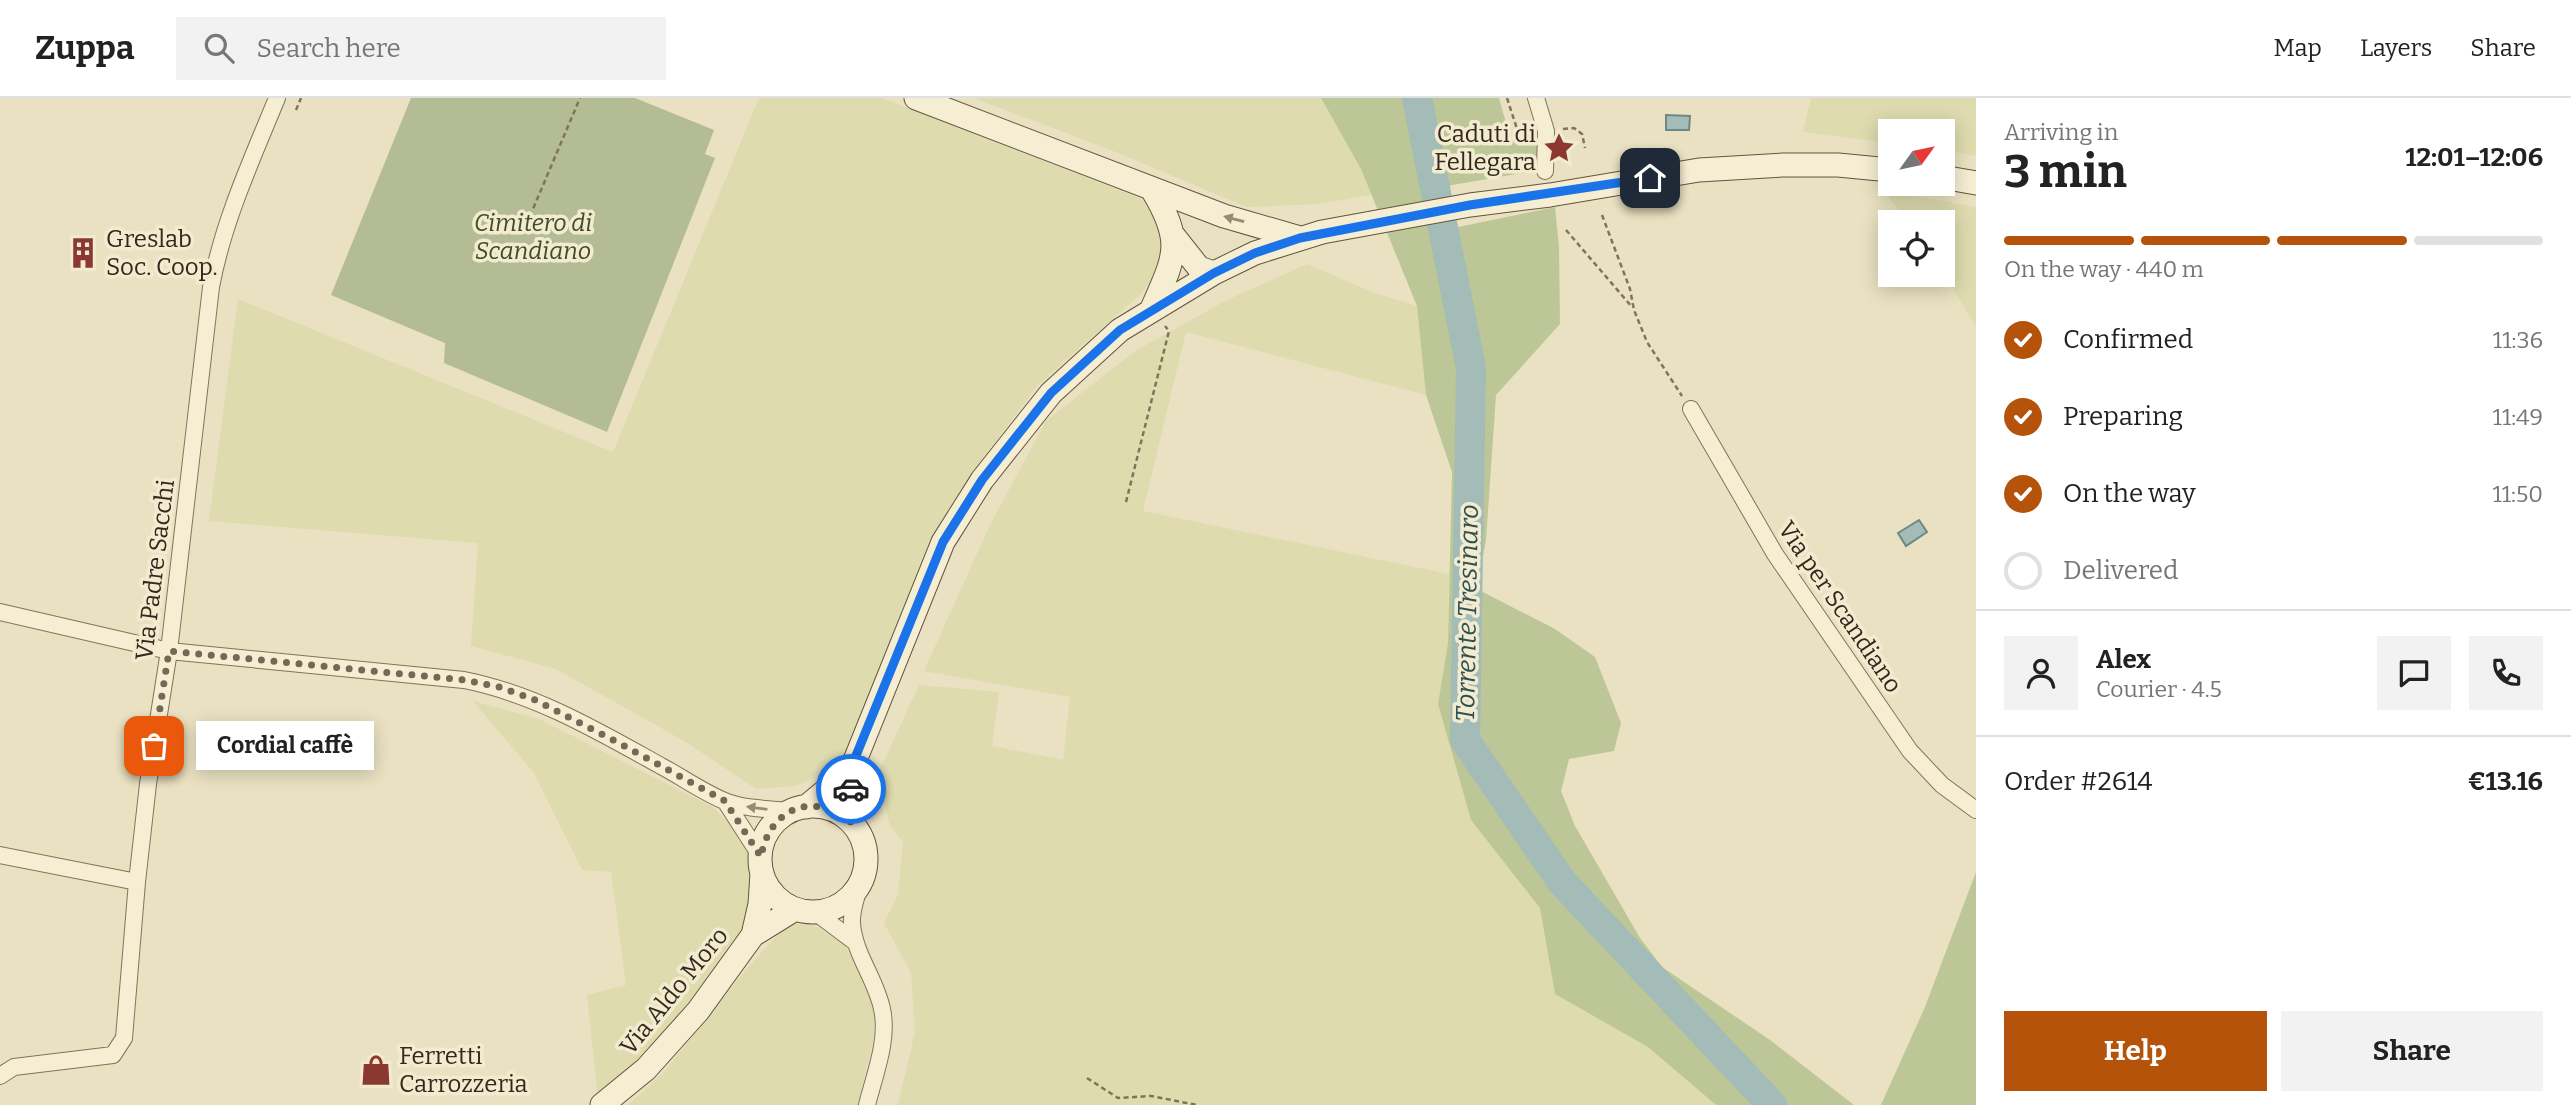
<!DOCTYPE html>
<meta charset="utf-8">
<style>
body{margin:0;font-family:Bitter,serif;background:#f2f2f2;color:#222;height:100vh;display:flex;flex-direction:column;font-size:26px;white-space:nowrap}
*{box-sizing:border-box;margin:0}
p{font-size:23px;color:#767676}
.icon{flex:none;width:38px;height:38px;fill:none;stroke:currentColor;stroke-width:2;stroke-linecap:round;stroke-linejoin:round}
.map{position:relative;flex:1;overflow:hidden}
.drawer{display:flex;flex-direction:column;background:#fff;width:595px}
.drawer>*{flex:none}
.needle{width:46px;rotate:57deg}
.controls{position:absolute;left:1878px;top:21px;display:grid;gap:14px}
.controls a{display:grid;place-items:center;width:77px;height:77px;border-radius:0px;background:#fff;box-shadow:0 4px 18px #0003;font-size:35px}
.pin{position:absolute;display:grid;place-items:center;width:60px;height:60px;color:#fff;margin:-30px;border-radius:14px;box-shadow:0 4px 10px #0006}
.courier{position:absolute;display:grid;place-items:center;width:70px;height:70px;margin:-35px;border:5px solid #1a73e8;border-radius:50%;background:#fff;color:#222;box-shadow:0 2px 9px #0007}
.bubble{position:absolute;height:49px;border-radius:0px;background:#fff;box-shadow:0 4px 18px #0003;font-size:23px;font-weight:700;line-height:49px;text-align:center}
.head em{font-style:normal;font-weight:700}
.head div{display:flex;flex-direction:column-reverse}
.head{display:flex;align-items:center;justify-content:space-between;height:119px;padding:0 28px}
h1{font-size:46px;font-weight:700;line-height:52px}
.bar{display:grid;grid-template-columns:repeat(4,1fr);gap:10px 7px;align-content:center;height:84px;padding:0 28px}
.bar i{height:9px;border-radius:5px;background:#e0e0e0}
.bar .selected{background:#b45309}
.bar p{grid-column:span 4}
.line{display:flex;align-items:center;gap:18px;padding:0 28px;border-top:2px solid #e0e0e0}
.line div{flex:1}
.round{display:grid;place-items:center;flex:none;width:74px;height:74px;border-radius:0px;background:#f2f2f2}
ol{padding:0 28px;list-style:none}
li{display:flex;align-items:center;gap:21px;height:77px}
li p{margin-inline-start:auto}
li .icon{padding:7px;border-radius:50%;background:#b45309;color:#fff;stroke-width:4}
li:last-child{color:#767676}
li i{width:38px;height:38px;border:4px solid #e0e0e0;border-radius:50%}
.button{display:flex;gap:14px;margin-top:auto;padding:14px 28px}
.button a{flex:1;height:80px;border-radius:0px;background:#b45309;color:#fff;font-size:28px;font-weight:700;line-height:80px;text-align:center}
.button a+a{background:#f2f2f2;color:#222}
header{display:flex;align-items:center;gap:42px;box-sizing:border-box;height:98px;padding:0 35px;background:#fff;border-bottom:2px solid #e0e0e0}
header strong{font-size:33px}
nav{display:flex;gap:38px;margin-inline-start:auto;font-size:24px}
.search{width:490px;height:63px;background:#f2f2f2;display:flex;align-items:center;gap:18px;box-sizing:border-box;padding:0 24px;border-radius:0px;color:#767676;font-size:26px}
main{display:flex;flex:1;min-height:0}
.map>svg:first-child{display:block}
</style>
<header>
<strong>Zuppa</strong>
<div class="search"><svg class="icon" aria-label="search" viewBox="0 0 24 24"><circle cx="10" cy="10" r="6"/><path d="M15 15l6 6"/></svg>Search here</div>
<nav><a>Map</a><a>Layers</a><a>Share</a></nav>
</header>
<main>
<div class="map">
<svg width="1976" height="1007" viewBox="0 0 1976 1007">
<rect width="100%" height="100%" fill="#e9e1c1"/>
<path fill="#dedbaf" d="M759 0H882L1152 105 1161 139V168L1142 195 1039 286 970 377 929 443 840 667 796 688 756 691 684 643 556 571 471 548 478 445 209 423 238 201 613 354Z
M974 0H1321L1361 71 1372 97 1318 106 1247 109 1116 54Z
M1811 0H1976V58L1943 52 1942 33H1890V45L1803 34Z
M1884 93 1976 109V228L1943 175 1942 124H1907Z
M1307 166 1375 195 1417 208 1426 297 1186 234 1143 413 1449 476 1448 545 1438 606 1471 722 1540 810 1555 896 1648 949 1716 1007H898L915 934 911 875 884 825 898 797 903 744 890 728 878 676 919 587 999 594 992 648 1063 662 1070 599 924 573 990 427 1046 323 1135 253 1227 202Z
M473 603 539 621 713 709 735 732 750 759 753 790 744 829 705 890 629 974 598 1001 587 897 626 887 611 774 582 772 534 675Z
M794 826 814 827 845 847 866 889 875 915 873 942 858 1007H628L664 974 745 873 778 836Z"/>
<path fill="#bcc696" d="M1321 0H1499L1511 43 1538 39 1539 72 1435 90 1444 132 1555 109 1559 149 1560 226 1496 297 1486 442 1477 491 1555 531 1595 559 1621 625 1614 653 1569 661 1561 693 1575 728 1640 840 1662 869 1770 942 1854 1007H1716L1648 949 1555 896 1540 810 1471 722 1438 606 1448 545 1452 374 1426 297 1417 208 1361 71Z
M1976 774V1007H1881L1925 909Z"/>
<path fill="#b3bc95" d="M411 0H635L714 32 705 56 715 60 607 334 444 265 445 245 331 197Z"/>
<path fill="#a3bcb7" stroke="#6c8985" stroke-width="2" d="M1666 17 1690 18 1689 32H1666Z
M1919 422 1927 434 1906 448 1898 435Z"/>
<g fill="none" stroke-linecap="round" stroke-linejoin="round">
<path stroke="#a3bcb7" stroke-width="30" d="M1417 0 1471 270 1465 642 1562 784 1772 1007"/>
<defs>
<path id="street" d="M1536 0 1546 33 1545 73
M1691 311 1775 456 1910 653 1942 687 1976 712
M0 514 169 553 464 582C535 596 598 633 661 668 682 679 704 695 727 704 747 711 769 711 791 713
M725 703 761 759
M0 757 137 784
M859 788C857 799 851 813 852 825 854 856 876 881 882 911 889 942 874 978 867 1007
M815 814 855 844
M0 978 14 969 113 957 124 940 137 784 148 686 169 553 211 189C223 124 252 61 277 0"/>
<path id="secondary" d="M916 0 1224 118 1300 140
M1942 79 1976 85
M1173 137 1199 170 1214 175
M1151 213C1174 160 1185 146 1153 93
M760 761a53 53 0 1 1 106 0a53 53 0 1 1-106 0Z
M806 709 845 677 854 665 943 444 982 382 1051 295 1120 232 1214 175 1255 155 1322 134 1470 107 1550 97 1699 72 1783 67H1838L1890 72
M852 725 854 665
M753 837 760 806 762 775
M602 1007 646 971 698 913 753 837 795 811"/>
</defs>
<use href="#street" stroke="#81735a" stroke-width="18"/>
<use href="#secondary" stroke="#63543e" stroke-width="25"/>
<path stroke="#81735a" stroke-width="2.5" stroke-dasharray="5 3.5" stroke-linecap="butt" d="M1507 0 1519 37 1529 36
M296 12 301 0
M1563 31 1574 30 1582 36 1585 50
M1602 117 1630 191 1634 212 1647 244 1682 298
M530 118 580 0
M1566 132 1632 209
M1126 404 1169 233 1165 228
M1087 980 1118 1000 1151 998 1197 1007"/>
<use href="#street" stroke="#f5eed3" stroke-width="16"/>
<use href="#secondary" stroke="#f5eed3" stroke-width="23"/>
</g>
<defs><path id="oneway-solid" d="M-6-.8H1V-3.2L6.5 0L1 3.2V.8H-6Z" transform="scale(1.75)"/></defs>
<g fill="#948c78">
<use href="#oneway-solid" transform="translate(1234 121) rotate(-165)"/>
<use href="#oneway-solid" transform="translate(757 710) rotate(-173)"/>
</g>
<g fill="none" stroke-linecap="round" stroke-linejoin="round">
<path stroke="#726956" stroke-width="7" stroke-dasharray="0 12.6" d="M154 648 169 553 464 582 499 589 533 601 619 645 725 703 761 759C769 710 814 692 852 725L851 691"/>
<path stroke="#1a73e8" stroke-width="9" d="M851 691 853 665 943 444 982 382 1051 295 1120 232 1214 175 1255 155 1300 140 1470 107 1650 80"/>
</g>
<defs>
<symbol id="sight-bare" viewBox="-9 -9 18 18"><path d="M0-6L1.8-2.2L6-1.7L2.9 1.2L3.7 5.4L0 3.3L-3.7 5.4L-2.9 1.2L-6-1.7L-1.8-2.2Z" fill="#8b3830" stroke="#f2ebd0" stroke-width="2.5" paint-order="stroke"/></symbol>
<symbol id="building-bare" viewBox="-9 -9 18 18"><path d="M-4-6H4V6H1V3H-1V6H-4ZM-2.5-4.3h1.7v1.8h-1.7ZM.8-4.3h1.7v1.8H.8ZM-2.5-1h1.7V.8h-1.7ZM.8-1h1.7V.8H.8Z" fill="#8b3830" stroke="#f2ebd0" stroke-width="2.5" paint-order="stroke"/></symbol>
<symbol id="shop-bare" viewBox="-9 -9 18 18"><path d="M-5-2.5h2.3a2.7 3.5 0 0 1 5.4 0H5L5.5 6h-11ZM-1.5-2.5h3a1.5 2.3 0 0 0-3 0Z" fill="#8b3830" stroke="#f2ebd0" stroke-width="2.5" paint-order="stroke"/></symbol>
</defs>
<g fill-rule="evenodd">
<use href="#sight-bare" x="1537" y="28" width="44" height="44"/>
<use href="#building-bare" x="61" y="133" width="44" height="44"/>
<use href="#shop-bare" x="354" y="950" width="44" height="44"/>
</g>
<g text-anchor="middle" stroke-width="7" stroke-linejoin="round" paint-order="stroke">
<g font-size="24" fill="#32291d" stroke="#f2ebd0" text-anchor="start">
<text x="1536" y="44" text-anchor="end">Caduti di<tspan x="1536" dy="28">Fellegara</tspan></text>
<text x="106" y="149">Greslab<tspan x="106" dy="28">Soc. Coop.</tspan></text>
<text x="399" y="966">Ferretti<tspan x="399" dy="28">Carrozzeria</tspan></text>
</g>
<g font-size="24" font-style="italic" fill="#3f4d26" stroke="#f2ebd0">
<text x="533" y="133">Cimitero di<tspan x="533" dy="28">Scandiano</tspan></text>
</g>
<g font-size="24" fill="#32291d" stroke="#f2ebd0">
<text transform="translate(155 472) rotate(-83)" y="8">Via Padre Sacchi</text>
<text transform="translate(1840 509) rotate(56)" y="8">Via per Scandiano</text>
<text transform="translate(674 893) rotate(-51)" y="8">Via Aldo Moro</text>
</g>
<g font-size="26" font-style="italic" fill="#2e5051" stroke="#f2ebd0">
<text transform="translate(1467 515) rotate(-89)" y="9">Torrente Tresinaro</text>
</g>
</g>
</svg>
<div class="controls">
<a><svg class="needle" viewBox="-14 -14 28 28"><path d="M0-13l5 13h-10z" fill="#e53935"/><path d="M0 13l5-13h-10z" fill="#767676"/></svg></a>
<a><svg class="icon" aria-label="locate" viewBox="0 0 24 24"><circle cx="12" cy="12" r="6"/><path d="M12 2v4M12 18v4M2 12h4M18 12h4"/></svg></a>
</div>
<div class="pin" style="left:154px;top:648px;background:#ea580c"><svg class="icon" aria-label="bag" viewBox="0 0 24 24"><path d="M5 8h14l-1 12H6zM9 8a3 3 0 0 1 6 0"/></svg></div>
<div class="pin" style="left:1650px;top:80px;background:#1f2937"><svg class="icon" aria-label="home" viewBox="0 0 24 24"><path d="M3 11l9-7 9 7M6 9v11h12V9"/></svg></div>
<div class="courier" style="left:851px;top:691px"><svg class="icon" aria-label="car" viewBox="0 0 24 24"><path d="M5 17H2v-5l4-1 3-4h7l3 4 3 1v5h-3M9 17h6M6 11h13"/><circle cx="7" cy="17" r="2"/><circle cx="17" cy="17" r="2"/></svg></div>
<div class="bubble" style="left:196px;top:623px;width:178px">Cordial caffè</div>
</div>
<section class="drawer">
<div class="head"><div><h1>3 min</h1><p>Arriving in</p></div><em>12:01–12:06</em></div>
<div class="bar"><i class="selected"></i><i class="selected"></i><i class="selected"></i><i></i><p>On the way · 440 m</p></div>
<ol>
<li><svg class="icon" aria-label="check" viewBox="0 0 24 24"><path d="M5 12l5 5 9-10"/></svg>Confirmed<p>11:36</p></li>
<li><svg class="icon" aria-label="check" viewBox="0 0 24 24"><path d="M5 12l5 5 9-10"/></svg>Preparing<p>11:49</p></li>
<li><svg class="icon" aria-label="check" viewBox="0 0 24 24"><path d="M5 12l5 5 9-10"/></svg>On the way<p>11:50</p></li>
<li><i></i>Delivered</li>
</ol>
<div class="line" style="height:126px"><a class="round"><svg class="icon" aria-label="person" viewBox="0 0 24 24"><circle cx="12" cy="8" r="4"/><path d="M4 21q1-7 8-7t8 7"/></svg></a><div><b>Alex</b><p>Courier · 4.5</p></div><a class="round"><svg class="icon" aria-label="chat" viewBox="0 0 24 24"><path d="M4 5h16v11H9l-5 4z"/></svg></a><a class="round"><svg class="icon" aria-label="phone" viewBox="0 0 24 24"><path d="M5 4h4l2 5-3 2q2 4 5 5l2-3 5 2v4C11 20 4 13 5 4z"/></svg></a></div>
<div class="line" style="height:91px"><div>Order #2614</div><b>€13.16</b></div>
<div class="button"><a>Help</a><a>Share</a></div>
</section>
</main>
